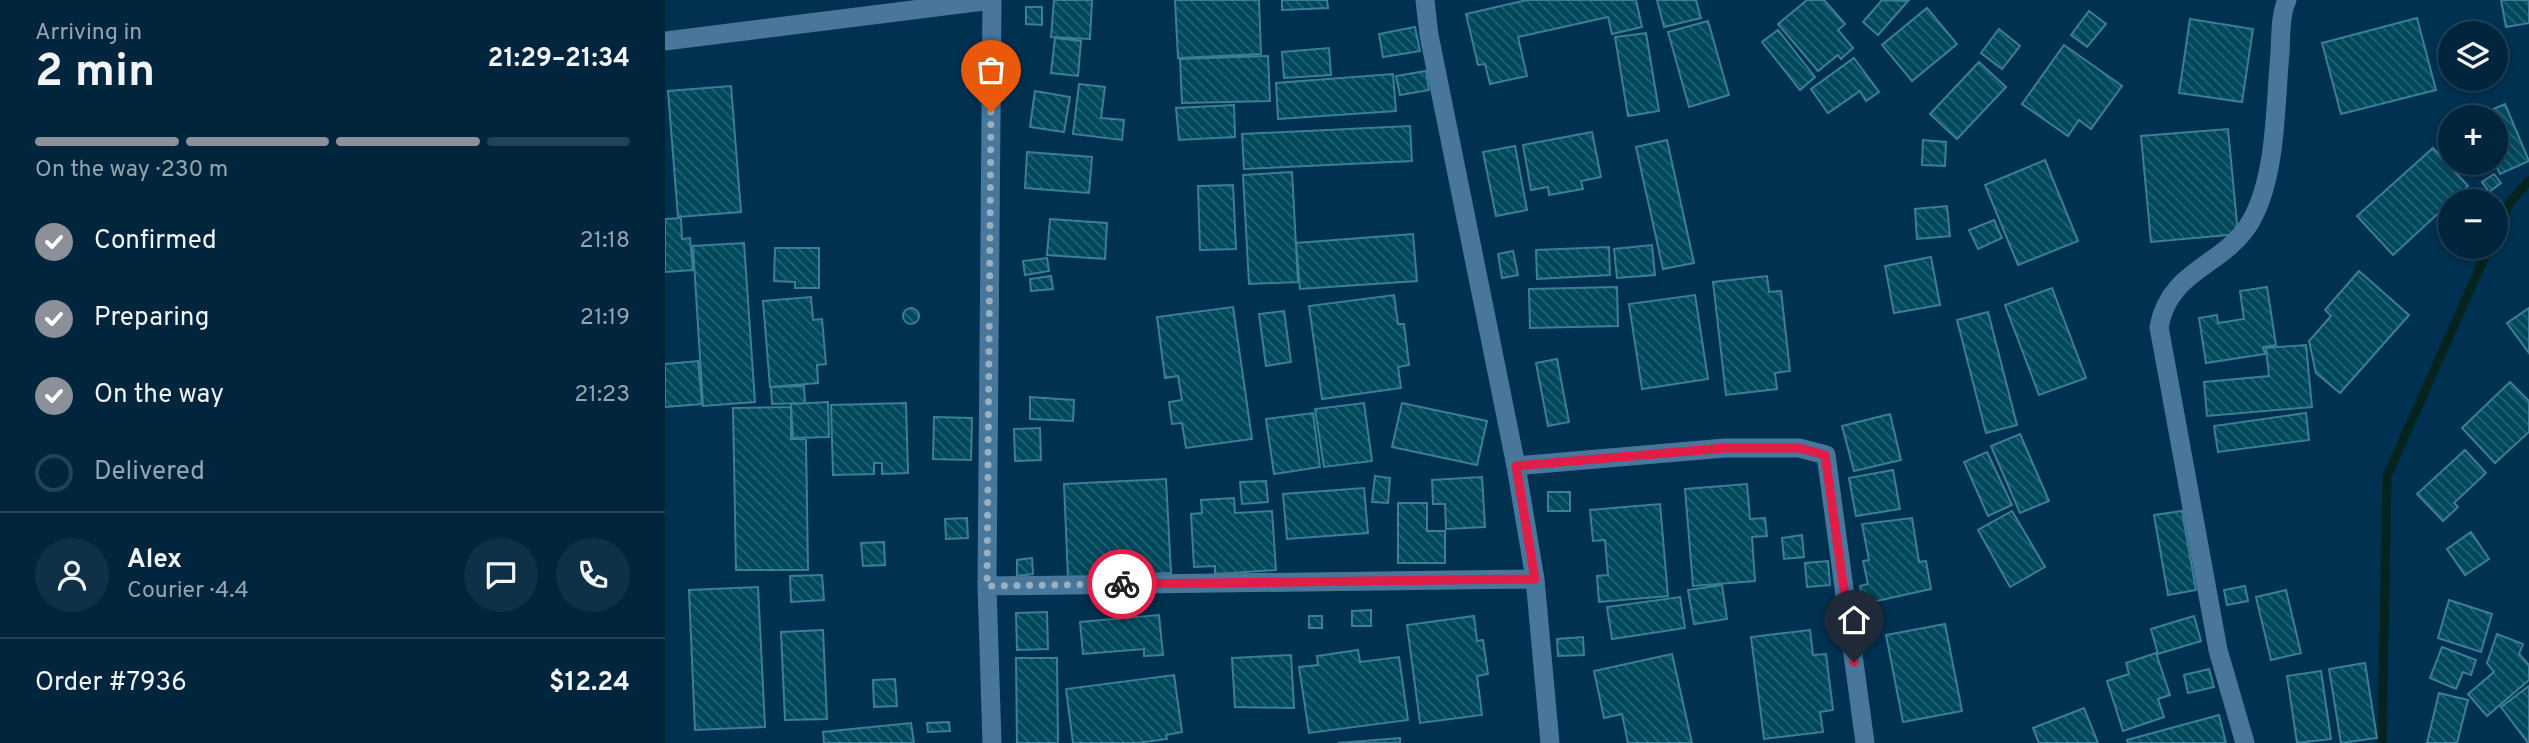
<!DOCTYPE html>
<meta charset="utf-8">
<style>
body{margin:0;font-family:Overpass,sans-serif;background:#0e3148;color:#f1f3f6;height:100vh;display:flex;flex-direction:column;font-size:26px;white-space:nowrap}
*{box-sizing:border-box;margin:0}
p{font-size:23px;color:#95a5b0}
.icon{flex:none;width:38px;height:38px;fill:none;stroke:currentColor;stroke-width:2;stroke-linecap:round;stroke-linejoin:round}
.map{position:relative;flex:1;overflow:hidden}
.drawer{display:flex;flex-direction:column;background:#00253d;width:665px}
.drawer>*{flex:none}
.fabs{position:absolute;left:1773px;top:21px;display:grid;gap:14px}
.fabs a{display:grid;place-items:center;width:70px;height:70px;border-radius:50%;background:#00253d;box-shadow:0 4px 10px #0003,0 0 0 2px #224257;font-size:35px}
.pin{position:absolute;display:grid;place-items:center;width:60px;height:60px;color:#fff;margin:-72px -30px;border-radius:50% 50% 50% 0;rotate:-45deg;box-shadow:0 0 7px #0007}
.pin .icon{rotate:45deg}
.courier{position:absolute;display:grid;place-items:center;width:70px;height:70px;margin:-35px;border:5px solid #e11d48;border-radius:50%;background:#fff;color:#222;box-shadow:0 2px 9px #0007}
.headline em{font-style:normal;font-weight:700}
.headline div{display:flex;flex-direction:column-reverse}
.headline{display:flex;align-items:center;justify-content:space-between;height:119px;padding:0 35px}
h1{font-size:46px;font-weight:700;line-height:52px}
.bar{display:grid;grid-template-columns:repeat(4,1fr);gap:10px 7px;align-content:center;height:84px;padding:0 35px}
.bar i{height:9px;border-radius:5px;background:#224257}
.bar .selected{background:#8c9099}
.bar p{grid-column:span 4}
.line{display:flex;align-items:center;gap:18px;padding:0 35px;border-top:2px solid #224257}
.line div{flex:1}
.round{display:grid;place-items:center;flex:none;width:74px;height:74px;border-radius:37px;background:#0e3148}
ol{padding:0 35px;list-style:none}
li{display:flex;align-items:center;gap:21px;height:77px}
li p{margin-inline-start:auto}
li .icon{padding:7px;border-radius:50%;background:#8c9099;color:#fff;stroke-width:4}
li:last-child{color:#95a5b0}
li i{width:38px;height:38px;border:4px solid #224257;border-radius:50%}
main{display:flex;flex:1;min-height:0}
.map>svg:first-child{display:block}
</style>
<main>
<section class="drawer">
<div class="headline"><div><h1>2 min</h1><p>Arriving in</p></div><em>21:29–21:34</em></div>
<div class="bar"><i class="selected"></i><i class="selected"></i><i class="selected"></i><i></i><p>On the way · 230 m</p></div>
<ol>
<li><svg class="icon" aria-label="check" viewBox="0 0 24 24"><path d="M5 12l5 5 9-10"/></svg>Confirmed<p>21:18</p></li>
<li><svg class="icon" aria-label="check" viewBox="0 0 24 24"><path d="M5 12l5 5 9-10"/></svg>Preparing<p>21:19</p></li>
<li><svg class="icon" aria-label="check" viewBox="0 0 24 24"><path d="M5 12l5 5 9-10"/></svg>On the way<p>21:23</p></li>
<li><i></i>Delivered</li>
</ol>
<div class="line" style="height:126px"><a class="round"><svg class="icon" aria-label="person" viewBox="0 0 24 24"><circle cx="12" cy="8" r="4"/><path d="M4 21q1-7 8-7t8 7"/></svg></a><div><b>Alex</b><p>Courier · 4.4</p></div><a class="round"><svg class="icon" aria-label="chat" viewBox="0 0 24 24"><path d="M4 5h16v11H9l-5 4z"/></svg></a><a class="round"><svg class="icon" aria-label="phone" viewBox="0 0 24 24"><path d="M5 4h4l2 5-3 2q2 4 5 5l2-3 5 2v4C11 20 4 13 5 4z"/></svg></a></div>
<div class="line" style="height:91px"><div>Order #7936</div><b>$12.24</b></div>
</section>
<div class="map">
<svg width="1864" height="743" viewBox="0 0 1864 743">
<defs>
<pattern id="building-back-hatch" width="6" height="6" patternUnits="userSpaceOnUse" patternTransform="scale(1.75)"><rect width="6" height="6" fill="#00485c"/><path d="M-1 5l2 2M0 0l6 6M5-1l2 2" fill="none" stroke="#256374"/></pattern>
</defs>
<rect width="100%" height="100%" fill="#003151"/>
<g fill="none" stroke-linecap="round" stroke-linejoin="round">
<path stroke="#05231f" stroke-width="9" d="M1830 233 1845 202 1864 181
M1717 743 1722 476 1824 247"/>
</g>
<path fill="url(#building-back-hatch)" stroke="#3c7e96" stroke-width="2" d="M389 0H427L425 39 386 37Z
M510 0H594L596 54 513 58Z
M617 0H662L663 8 617 10Z
M862 0H971L977 27 947 34 943 17 853 37 862 76 825 84 820 64 813 65 801 14Z
M992 0H1031L1036 18 999 27Z
M1142 0H1159L1180 24 1173 30 1188 48 1176 59 1173 55 1153 71 1113 24Z
M1217 0 1243 1 1213 35 1198 22Z
M1836 0H1864V23L1841 27Z
M361 7H377V25L361 24Z
M1262 8 1292 44 1247 81 1217 45Z
M1424 11 1441 24 1422 47 1406 35Z
M1752 18 1771 90 1676 114 1657 43Z
M1525 19 1588 29 1577 102 1514 93Z
M1043 21 1064 95 1024 107 1003 32Z
M750 27 755 51 718 57 714 34Z
M1334 29 1355 46 1337 69 1316 53Z
M1113 30 1150 77 1135 90 1097 42Z
M981 33 994 111 963 116 950 37Z
M390 38 416 41 413 76 386 73Z
M1399 45 1457 86 1426 129 1414 120 1403 136 1357 104Z
M664 48 666 75 619 78 617 52Z
M603 56 605 101 517 103 515 59Z
M1189 58 1214 92 1201 101 1195 91 1163 113 1146 89Z
M1314 62 1341 87 1292 139 1265 114Z
M761 71 764 90 735 95 731 76Z
M728 74 731 111 613 119 611 83Z
M414 84 440 87 436 118 459 120 457 140 408 134Z
M66 86 76 212 13 217 3 91Z
M370 91 405 97 399 132 365 127Z
M1840 104 1864 161 1835 174 1830 163V117H1810Z
M569 105 570 137 514 140 511 108Z
M745 126 747 161 579 169 577 134Z
M1563 129 1573 234 1486 242 1476 136Z
M927 132 936 177 916 181 918 189 884 195 883 187 866 190 858 145Z
M1002 140 1029 263 998 269 971 147Z
M1258 140 1281 142 1280 166 1257 165Z
M850 146 862 210 831 216 818 152Z
M1768 148 1803 186 1728 255 1692 216Z
M362 152 427 157 424 193 360 188Z
M1380 160 1413 241 1353 265 1320 185Z
M627 172 633 282 584 284 578 175Z
M1829 174 1836 183 1824 192 1817 182Z
M568 185 571 249 535 250 533 186Z
M1282 206 1285 236 1252 239 1250 209Z
M16 218 17 239 25 238 28 270 0 272V219Z
M385 219 442 223 440 259 382 255Z
M1329 220 1337 238 1313 249 1304 230Z
M748 234 752 281 635 289 631 243Z
M79 243 90 402 38 406 28 246Z
M987 245 990 275 952 278 949 249Z
M944 247 945 275 872 279 871 250Z
M110 248H154V288H130V282L109 281Z
M848 251 853 275 837 278 833 254Z
M1266 257 1275 305 1229 313 1220 266Z
M382 258 384 271 360 275 358 261Z
M1694 271 1744 315 1675 393 1651 373 1644 341 1666 316 1660 310Z
M386 276 388 289 366 291 365 279Z
M1102 276 1104 292 1116 291 1125 371 1110 373 1112 389 1061 395 1048 282Z
M952 287 953 326 865 328 864 289Z
M1602 287 1611 345 1598 347 1600 354 1541 363 1534 318 1552 315 1553 323 1579 319 1575 291Z
M1387 288 1421 378 1374 395 1340 305Z
M729 295 733 324H739L744 365 733 367 736 388 657 399 644 306Z
M1030 295 1043 379 977 389 964 304Z
M146 297 148 320 157 319 161 364 152 365 153 383 105 387 98 301Z
M568 307 587 439 521 448 517 423 507 424 504 402 517 400 513 376 500 378 492 317Z
M238 316a8 8 0 1 1 16 0a8 8 0 1 1-16 0Z
M1864 308V353L1842 323Z
M619 311 626 362 601 366 594 314Z
M1323 312 1352 425 1321 433 1292 320Z
M1641 345 1647 407 1542 416 1539 382 1604 376 1601 348Z
M892 359 904 422 883 426 871 363Z
M33 361 37 404 0 407V364Z
M1845 382 1864 401V432L1830 463 1797 428Z
M139 386 140 403 107 404 106 387Z
M365 397 409 400 408 421 365 419Z
M163 402 164 437 128 438 126 404Z
M241 403 243 473 217 474V463H209V474L168 475 166 405Z
M699 403 707 461 659 467 650 409Z
M737 403 822 421 812 465 727 447Z
M126 407V439H141L143 570H71L68 408Z
M648 413 655 467 609 474 601 419Z
M1641 413 1644 440 1553 452 1549 426Z
M1225 414 1236 460 1189 471 1177 426Z
M269 417 307 418 306 460 268 459Z
M375 428 376 460 350 461 349 429Z
M1355 434 1384 501 1355 513 1326 446Z
M1800 450 1821 473 1789 503 1793 507 1778 521 1752 494Z
M1322 452 1347 505 1323 516 1299 462Z
M1228 470 1235 509 1191 516 1184 478Z
M710 476 725 478 723 503 707 502Z
M817 477 820 527 781 529 780 504H768L767 480Z
M501 479 506 573 403 578 399 484Z
M601 481 603 502 577 504 575 482Z
M1082 484 1085 519 1100 518 1102 536 1087 537 1090 581 1028 586 1020 489Z
M699 488 703 533 622 539 618 494Z
M883 492H905V511H883Z
M569 498 570 513 607 511 611 570 550 574V566L529 567 526 514 537 513 536 500Z
M733 503H762V531H780V563H733Z
M995 504 1003 596 934 602 932 576 943 575 940 540 928 541 925 510Z
M1347 511 1380 567 1345 587 1313 530Z
M1517 511 1531 590 1503 595 1489 515Z
M302 518 303 538 281 539 280 519Z
M1247 518 1254 562 1261 561 1266 589 1198 604 1195 586 1203 584 1198 561 1204 560 1197 524Z
M1806 532 1824 559 1800 575 1782 549Z
M1137 535 1139 557 1119 559 1117 538Z
M219 542 220 565 198 566 196 543Z
M367 558 368 574 352 576V560Z
M1163 561 1165 585 1142 587 1140 563Z
M157 575 159 600 126 602 125 576Z
M1057 585 1062 619 1029 624 1023 590Z
M1580 586 1583 601 1562 605 1559 590Z
M93 587 100 727 30 730 24 590Z
M1621 590 1636 653 1606 660 1591 597Z
M1015 597 1020 628 947 639 942 607Z
M1784 600 1827 614 1816 652 1773 638Z
M706 610V626H687V611Z
M382 612 383 649 352 650 351 613Z
M494 615 498 655 479 656V649L418 654 415 622Z
M644 616H657V628H644Z
M809 616 812 641 818 640 823 674 812 676 817 715 755 723 742 625Z
M1529 616 1536 641 1493 654 1486 629Z
M1280 624 1297 711 1238 722 1221 635Z
M158 630 162 719 120 720 116 632Z
M1145 630 1148 655 1161 654 1168 710 1155 712 1158 732 1099 739 1086 637Z
M1832 634 1858 644 1854 654 1864 665V680L1822 716 1803 694 1829 672 1822 663Z
M918 637 919 655 893 656 892 639Z
M1777 647 1811 660 1806 675 1798 672 1791 689 1765 678Z
M693 650 695 662 734 657 743 720 644 733 634 667 653 665 652 656Z
M1491 653 1505 695 1493 699 1499 717 1458 731 1442 681 1464 674 1461 663Z
M1007 654 1027 743H963L957 714 939 718 929 671Z
M626 655 629 708 570 707 567 658Z
M351 658H392L393 743H352Z
M1700 663 1712 738 1676 743 1664 669Z
M1544 669 1549 687 1523 693 1519 675Z
M1656 671 1666 739 1632 743 1622 676Z
M509 675 517 732 501 735 502 739 472 743H408L401 689Z
M230 679 232 706 209 707 208 680Z
M1864 686V743H1863L1836 707Z
M1774 693 1803 700 1792 743H1762Z
M1419 708 1433 743H1374L1368 728Z
M1554 715 1561 743H1463L1462 740Z
M284 722 285 731 263 732 262 723Z
M246 723 249 743H159L158 732Z
M735 738V743H673Z"/>
<g fill="none" stroke-linecap="round" stroke-linejoin="round">
<path stroke="#49769b" stroke-width="19" d="M760 0 764 35 851 466 870 579 885 743
M0 41 327 0
M851 466 1060 448H1134L1161 455 1200 743
M322 586 870 579
M327 743 322 586 327 0
M1580 743 1553 650 1494 327C1505 268 1559 267 1586 221 1612 175 1610 104 1615 53 1616 36 1615 15 1622 0"/>
</g>
<g fill="none" stroke-linecap="round" stroke-linejoin="round">
<path stroke="#97afc0" stroke-width="7" stroke-dasharray="0 12.6" d="M326 112 322 586 457 584"/>
<path stroke="#e11d48" stroke-width="9" d="M457 584 870 579 851 466 1060 448H1134L1160 455 1189 662"/>
</g>
</svg>
<div class="fabs">
<a><svg class="icon" aria-label="layers" viewBox="0 0 24 24"><path d="M12 4l9 5-9 5-9-5zM3 14l9 5 9-5"/></svg></a>
<a>+</a>
<a>−</a>
</div>
<div class="pin" style="left:326px;top:112px;background:#ea580c"><svg class="icon" aria-label="bag" viewBox="0 0 24 24"><path d="M5 8h14l-1 12H6zM9 8a3 3 0 0 1 6 0"/></svg></div>
<div class="pin" style="left:1189px;top:662px;background:#1f2937"><svg class="icon" aria-label="home" viewBox="0 0 24 24"><path d="M3 11l9-7 9 7M6 9v11h12V9"/></svg></div>
<div class="courier" style="left:457px;top:584px"><svg class="icon" aria-label="bike" viewBox="0 0 24 24"><circle cx="6" cy="16" r="4"/><circle cx="18" cy="16" r="4"/><path d="M6 16l4-8h5l3 8M10 8l3 8H6M13 5h3"/></svg></div>
</div>
</main>
